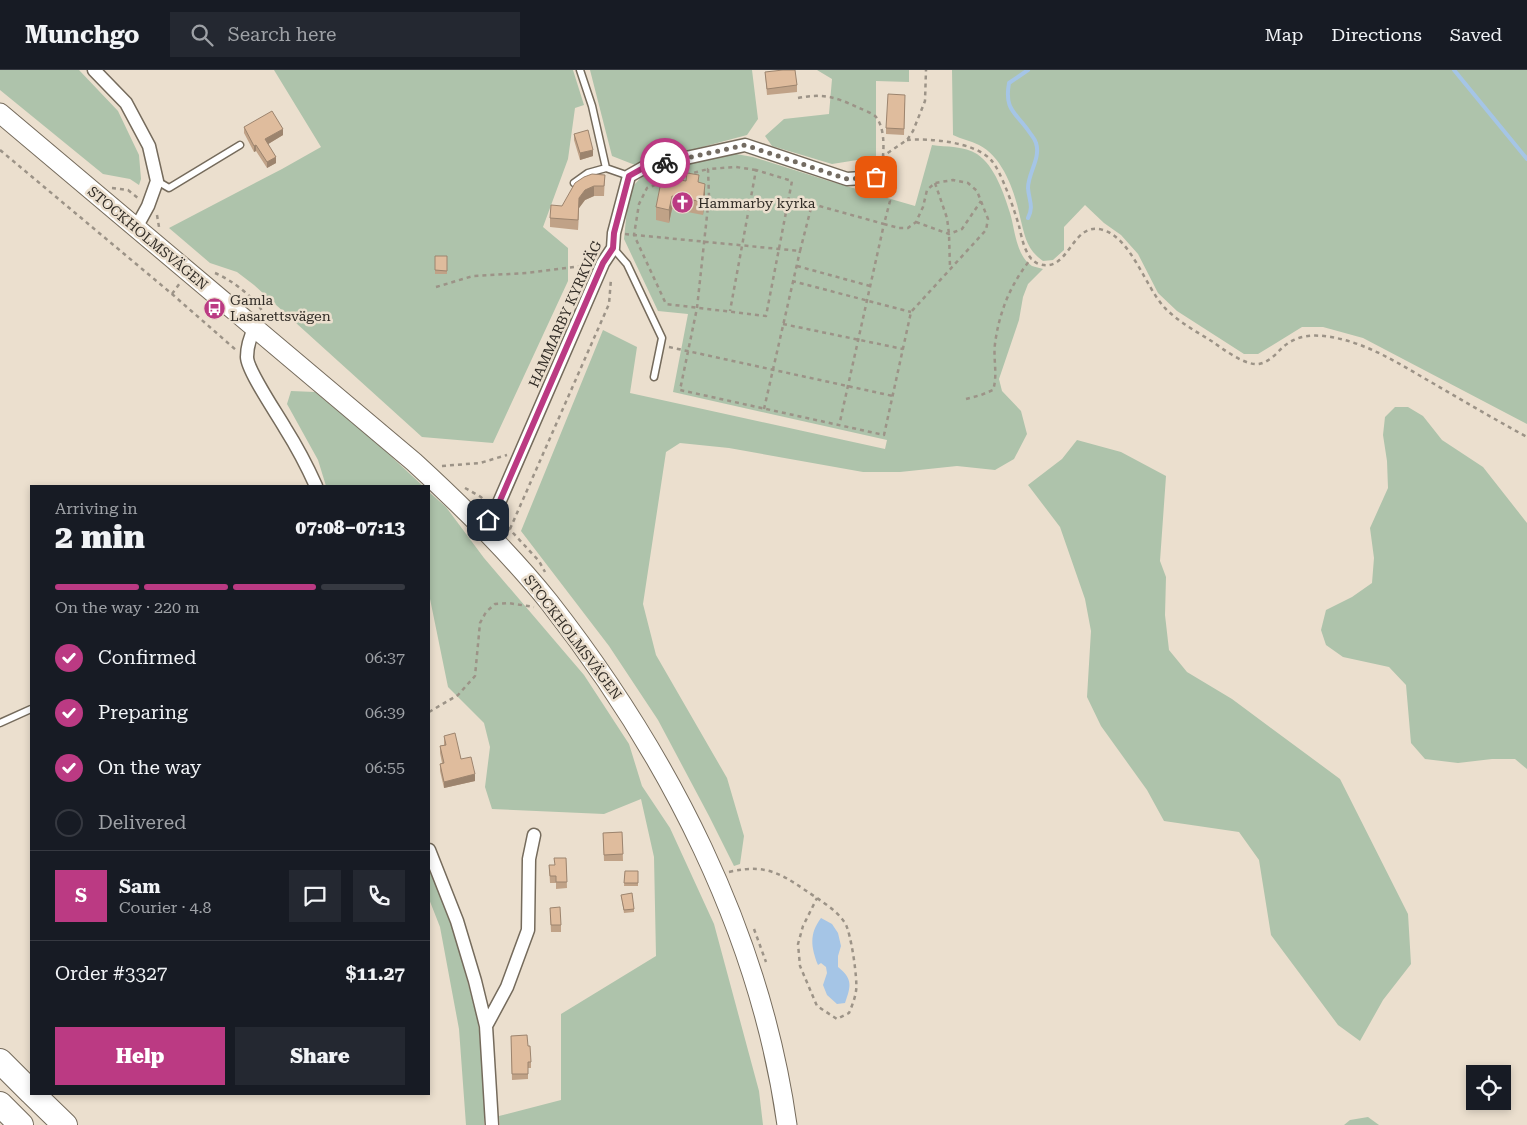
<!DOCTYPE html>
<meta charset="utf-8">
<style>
body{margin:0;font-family:"Roboto Serif",serif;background:#242831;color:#f1f3f6;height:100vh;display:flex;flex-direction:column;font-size:19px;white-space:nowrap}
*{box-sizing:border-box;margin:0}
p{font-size:16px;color:#9ea1a6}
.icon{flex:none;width:28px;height:28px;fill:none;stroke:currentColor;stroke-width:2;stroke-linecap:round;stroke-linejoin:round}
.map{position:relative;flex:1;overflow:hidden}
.panel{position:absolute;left:30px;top:415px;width:400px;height:610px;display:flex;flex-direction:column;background:#171b24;border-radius:0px;box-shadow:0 2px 8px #0003}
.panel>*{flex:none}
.buttons{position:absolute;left:1466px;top:995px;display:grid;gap:10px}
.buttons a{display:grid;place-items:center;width:45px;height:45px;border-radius:0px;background:#171b24;box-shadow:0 2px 8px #0003;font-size:25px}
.pin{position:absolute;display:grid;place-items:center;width:42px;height:42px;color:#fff;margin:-21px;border-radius:10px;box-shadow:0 2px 8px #0006}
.courier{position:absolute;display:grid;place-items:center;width:50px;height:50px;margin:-25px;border:4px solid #bb3a83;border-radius:50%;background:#fff;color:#222;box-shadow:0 1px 6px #0007}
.summary em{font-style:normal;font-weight:800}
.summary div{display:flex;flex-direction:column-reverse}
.summary{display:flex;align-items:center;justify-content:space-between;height:85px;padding:0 25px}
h1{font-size:32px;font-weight:800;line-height:38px}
.bar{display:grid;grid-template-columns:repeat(4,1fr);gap:8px 5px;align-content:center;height:60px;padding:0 25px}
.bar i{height:6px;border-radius:4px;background:#363941}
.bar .current{background:#bb3a83}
.bar p{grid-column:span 4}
.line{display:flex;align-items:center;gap:12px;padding:0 25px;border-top:1px solid #363941}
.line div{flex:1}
.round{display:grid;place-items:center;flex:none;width:52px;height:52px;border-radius:0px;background:#242831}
ol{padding:0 25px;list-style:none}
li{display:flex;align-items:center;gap:15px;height:55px}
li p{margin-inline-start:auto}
li .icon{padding:5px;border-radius:50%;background:#bb3a83;color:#fff;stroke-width:4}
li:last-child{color:#9ea1a6}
li i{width:28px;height:28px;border:2px solid #363941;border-radius:50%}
.cta{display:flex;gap:10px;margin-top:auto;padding:10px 25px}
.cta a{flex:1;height:58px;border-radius:0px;background:#bb3a83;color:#fff;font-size:20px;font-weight:800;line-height:58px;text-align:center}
.cta a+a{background:#242831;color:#f1f3f6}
header{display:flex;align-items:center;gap:30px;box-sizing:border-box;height:70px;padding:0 25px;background:#171b24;border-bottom:1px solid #363941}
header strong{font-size:24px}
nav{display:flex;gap:28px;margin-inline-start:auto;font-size:18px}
.search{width:350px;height:45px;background:#242831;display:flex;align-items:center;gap:12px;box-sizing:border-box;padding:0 18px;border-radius:0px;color:#9ea1a6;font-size:19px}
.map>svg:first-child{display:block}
</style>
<header>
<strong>Munchgo</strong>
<div class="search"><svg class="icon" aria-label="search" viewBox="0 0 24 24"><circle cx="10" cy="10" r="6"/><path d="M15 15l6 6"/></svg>Search here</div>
<nav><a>Map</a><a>Directions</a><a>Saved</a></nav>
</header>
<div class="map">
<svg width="1527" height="1055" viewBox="0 0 1527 1055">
<rect width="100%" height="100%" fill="#ebdfce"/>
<path fill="#aec3ab" d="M0 0H79L118 41 139 85 141 109 139 115 130 109 103 104 0 20Z
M274 0H573L584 35 575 38 568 89 543 157 568 178V211L493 373 422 367 254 215 237 202 210 193 169 158 282 99 321 77Z
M590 0H752L758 49 747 65 635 95 612 86Z
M817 0H909V12L876 11V87L832 94 772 76 765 66 784 49 829 44 832 9Z
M952 0H1527V354L1363 268 1323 257H1302L1258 284H1244L1177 241 1158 223 1138 184 1121 165 1104 153 1085 135 1064 157V180L1053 190 1043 191C1026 179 1025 166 1020 147 1015 122 1003 87 979 75 971 71 961 69 953 65Z
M932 75C946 77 965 76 977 84 995 96 1004 124 1010 143 1015 159 1016 186 1032 196 1035 197 1040 198 1043 199L1028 214 1023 227 1019 250 999 309 1002 321 1021 341 1027 364 1014 389 995 400 957 396 900 402H863L729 378 680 373 666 382 643 534 656 585 727 708 744 766 740 794 734 796 709 746 658 650 609 576 521 461 603 260 637 277 630 323 885 379 887 370 673 322 688 244 658 241 624 169 628 129 634 115 644 104 714 87 736 84 753 87 829 111 915 136Z
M291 321 315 322 381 377 423 416H326L318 390 287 334Z
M1395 337H1408L1423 346 1442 370 1483 397 1527 453V699L1515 689H1492L1458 693 1425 689 1411 673 1406 615 1389 597 1343 587 1326 575 1321 560 1326 540 1352 527 1372 513 1374 488 1370 458 1388 418 1387 391 1383 365 1385 347Z
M1077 370 1121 382 1166 406 1160 491 1166 507 1165 545 1169 580 1187 602 1232 629 1340 709 1408 844 1411 894 1383 930 1360 971 1338 955 1271 865 1259 790 1239 762 1164 751 1147 720 1101 656 1087 627 1091 561 1085 529 1060 457 1028 415 1062 389Z
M429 422 446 437 484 488 584 605 629 674 642 716 670 758 714 854 759 1021 763 1055H500L499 1046 561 1030V944L656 886 654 787 641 729 604 744 492 739 485 717 490 677 484 653 448 617 429 524Z
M429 795 452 854 478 951 484 1012V1055H466L459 959 440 857 429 829Z
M1368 1047 1379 1055H1344L1350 1050Z"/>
<path fill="#a5c5e6" d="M821 848 832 854 838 863 841 876 838 886V897C853 909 851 916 845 933L837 934 827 925 823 915 827 903 826 897 821 893 818 895C811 877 809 864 821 848Z"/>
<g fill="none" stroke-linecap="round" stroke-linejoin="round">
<path stroke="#a5c5e6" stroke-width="4" d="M1454 0 1527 89
M1028 148C1034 136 1029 131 1028 118 1028 103 1041 88 1036 73 1035 69 1032 66 1030 63 1016 42 1004 41 1009 13L1028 0"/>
<defs>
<path id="lane" d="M580 0 592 36 606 98 629 106
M157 111 169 118 240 75
M574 113 588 103 606 98
M613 178 627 194 662 268 654 307
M0 653 31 639"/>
<path id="street" d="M94 0 126 33 149 76 157 111 148 136 136 158
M255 257C250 267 247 276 247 287 247 300 277 344 285 358 297 377 307 396 316 416
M482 458 495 442 603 193 613 178 614 163 629 106 645 97 745 75 847 109 876 107
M429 780 457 851 475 911 486 956 492 1055
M486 956 507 917 528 860 529 789 534 765"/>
<path id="secondary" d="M0 43 414 392C462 436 509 482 549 532 668 684 760 862 787 1055"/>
<path id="highway" d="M0 991 31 1022
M33 1024 65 1055
M0 1034 21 1055"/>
</defs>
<use href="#lane" stroke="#756b5c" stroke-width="9"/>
<use href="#street" stroke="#756b5c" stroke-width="15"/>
<use href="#secondary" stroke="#756b5c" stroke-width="21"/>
<use href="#highway" stroke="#756b5c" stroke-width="26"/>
<path stroke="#9c9387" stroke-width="2.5" stroke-dasharray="4 4" stroke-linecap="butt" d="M798 28C823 23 836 27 859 38 864 40 872 43 876 47 884 57 884 74 883 86
M907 70C930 68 975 72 991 90 1001 100 1015 142 1019 156 1022 168 1025 189 1039 194 1070 204 1071 150 1103 160 1131 168 1145 216 1164 237 1177 251 1197 262 1213 272 1224 280 1246 296 1259 294 1269 292 1276 284 1282 278 1296 265 1313 264 1331 267 1367 273 1398 293 1429 311 1462 330 1494 349 1527 367
M0 80 172 224 236 280
M880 96 883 86 907 70 913 61 925 31 926 0
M756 100 736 97 708 99 709 127 697 238 680 320 884 365 911 242 986 160 988 149 977 121 968 113 953 110 935 113 927 120 923 137 916 152 908 158H899L884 154 890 131 881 116
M671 109 708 99
M663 112 647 118 639 134 634 165 666 234 766 246 792 111 756 100 730 241
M935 113 947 148 949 164 950 197
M112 118 128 120 138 128
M157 145 159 157
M916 152 949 164 962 159 981 131
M625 164 800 181 812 134 884 154 839 356
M797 196 870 216
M215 203C232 210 257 229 265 246
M792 211 911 242
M436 217 473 206 527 203 590 195
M172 224 180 213
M783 254 903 279
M669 277 893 326
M966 329 981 325 993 320C998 305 993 289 995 274 999 242 1011 213 1031 189
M764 339 800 181
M442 396 480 393 507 385
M465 418 481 427 487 434
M502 451 539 491 545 502
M510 459 609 234 611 209
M429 642 458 625 475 606 480 553 486 542 495 534 508 533 534 537
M729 802C770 792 785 807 817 828 827 835 838 842 845 853 851 862 858 911 856 921 855 928 852 936 849 943L837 949 817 936 800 896 798 874 803 856 817 828
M754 859 766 892"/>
<use href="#lane" stroke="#fff" stroke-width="6"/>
<use href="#street" stroke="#fff" stroke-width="12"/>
<use href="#secondary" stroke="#fff" stroke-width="19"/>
<use href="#highway" stroke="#fff" stroke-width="24"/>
</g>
<path fill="#c0a287" d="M765 2 797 15V22L767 25Z
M905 32 904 65 886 64V58Z
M244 57 283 65 268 74 276 93 267 98 256 81 254 82 244 63Z
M574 64 593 86 580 90 574 70Z
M605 105 604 126H594L585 130 579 138 578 160 550 157V148L562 136Z
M686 111 699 113 705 126 703 145 672 139 669 153 656 150V137Z
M435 186H447V204H435Z
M444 666 461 689 475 711 444 718 440 701V694L442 693 440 683V676L444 675Z
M622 762 623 791H604L603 763Z
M566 788 567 818 556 819V813H550L549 795H555Z
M625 801H638V816H624Z
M621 825 634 839V842L624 843Z
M550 838 561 855V862H551Z
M511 966 531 992V998H528V1009L512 1010Z"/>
<path fill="#9c846e" d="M283 59V65L265 76V69Z
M256 75V81L254 82V76Z
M593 80V86L580 90V83Z
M276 87V93L267 98V92Z
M705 114V126L703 145V132Z
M594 116V126L585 130 579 138 578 160 579 128 585 120Z
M672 126V139L669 153V140Z
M475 704V711L444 718V712Z"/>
<path fill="#dfbc9d" stroke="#9c846e" d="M783 0H795L797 15 767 19 765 2Z
M888 24 905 25 904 59 886 58Z
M272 41 283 59 265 69 276 87 267 92 256 75 254 76 244 57Z
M588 60 593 80 580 83 574 64Z
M687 103 699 105 698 112 705 114 703 132 672 126 669 140 656 137 662 107 686 111Z
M592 104 605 105 604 116H594L585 120 579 128 578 150 550 148 551 135 562 136 575 113 584 107Z
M435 186H447V201L435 200Z
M455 663 461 689 471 687 475 704 444 712 440 694 444 693 440 676 446 675 444 666Z
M622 762 623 784 604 785 603 763Z
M554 788H566L567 812H556V806H550L549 795H555Z
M625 801H638V813H624Z
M632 823 634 839 624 840 621 825Z
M560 837 561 855H551L550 838Z
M527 965 528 976H530L531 992H528V1004H512L511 966Z"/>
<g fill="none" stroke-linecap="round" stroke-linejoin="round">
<path stroke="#736b61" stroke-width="5" stroke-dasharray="0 9" d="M665 93 745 75 847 109 876 107"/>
<path stroke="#bb3a83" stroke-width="6" d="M488 450 495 442 603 193 613 178 614 163 629 106 645 97 665 93"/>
</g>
<defs>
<symbol id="church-disc" viewBox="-11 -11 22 22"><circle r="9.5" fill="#bb3a83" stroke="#ebdfce"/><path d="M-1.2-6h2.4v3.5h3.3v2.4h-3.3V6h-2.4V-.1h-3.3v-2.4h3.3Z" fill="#fff"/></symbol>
<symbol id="bus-disc" viewBox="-11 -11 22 22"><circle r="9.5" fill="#bb3a83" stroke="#ebdfce"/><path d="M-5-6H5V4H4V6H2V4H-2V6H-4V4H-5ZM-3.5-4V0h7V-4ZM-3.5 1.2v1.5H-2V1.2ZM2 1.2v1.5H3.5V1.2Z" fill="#fff"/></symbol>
</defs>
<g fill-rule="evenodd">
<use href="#church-disc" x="670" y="120" width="25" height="25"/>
<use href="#bus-disc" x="202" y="226" width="25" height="25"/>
</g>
<g text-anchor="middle" stroke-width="5" stroke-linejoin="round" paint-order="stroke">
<g font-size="14" fill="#322d27" stroke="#ebdfce" text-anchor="start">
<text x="698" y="138">Hammarby kyrka</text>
<text x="230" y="235">Gamla<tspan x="230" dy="16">Lasarettsvägen</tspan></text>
</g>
<g font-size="14" fill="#322d27" stroke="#ebdfce">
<text transform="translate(148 168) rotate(40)" y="5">STOCKHOLMSVÄGEN</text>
<text transform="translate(565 244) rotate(-66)" y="5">HAMMARBY KYRKVÄG</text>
<text transform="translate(573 567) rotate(53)" y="5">STOCKHOLMSVÄGEN</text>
</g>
</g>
</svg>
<div class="buttons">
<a><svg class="icon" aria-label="locate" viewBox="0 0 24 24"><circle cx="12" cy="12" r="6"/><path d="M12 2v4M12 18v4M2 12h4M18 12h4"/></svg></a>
</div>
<div class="pin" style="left:876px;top:107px;background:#ea580c"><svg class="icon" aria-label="bag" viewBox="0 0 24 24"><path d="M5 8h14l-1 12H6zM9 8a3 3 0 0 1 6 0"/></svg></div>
<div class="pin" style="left:488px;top:450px;background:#1f2937"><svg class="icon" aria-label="home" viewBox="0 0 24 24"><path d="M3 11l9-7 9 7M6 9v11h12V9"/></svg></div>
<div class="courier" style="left:665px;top:93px"><svg class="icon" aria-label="bike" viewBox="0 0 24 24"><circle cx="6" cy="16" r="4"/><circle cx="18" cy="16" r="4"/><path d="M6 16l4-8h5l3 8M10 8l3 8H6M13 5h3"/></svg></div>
<section class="panel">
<div class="summary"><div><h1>2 min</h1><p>Arriving in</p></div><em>07:08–07:13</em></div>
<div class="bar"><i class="current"></i><i class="current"></i><i class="current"></i><i></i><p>On the way · 220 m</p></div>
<ol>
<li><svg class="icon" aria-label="check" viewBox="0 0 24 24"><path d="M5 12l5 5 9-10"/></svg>Confirmed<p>06:37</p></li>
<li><svg class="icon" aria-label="check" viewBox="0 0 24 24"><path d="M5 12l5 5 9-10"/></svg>Preparing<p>06:39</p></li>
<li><svg class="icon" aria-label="check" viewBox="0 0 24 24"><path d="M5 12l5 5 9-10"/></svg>On the way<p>06:55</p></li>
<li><i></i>Delivered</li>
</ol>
<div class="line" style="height:90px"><b class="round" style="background:#bb3a83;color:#fff">S</b><div><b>Sam</b><p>Courier · 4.8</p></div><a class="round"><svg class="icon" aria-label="chat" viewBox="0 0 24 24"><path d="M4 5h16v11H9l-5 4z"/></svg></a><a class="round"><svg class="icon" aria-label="phone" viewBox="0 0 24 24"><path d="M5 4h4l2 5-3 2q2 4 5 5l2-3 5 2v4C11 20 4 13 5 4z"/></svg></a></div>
<div class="line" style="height:65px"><div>Order #3327</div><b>$11.27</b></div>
<div class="cta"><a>Help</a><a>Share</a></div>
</section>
</div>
